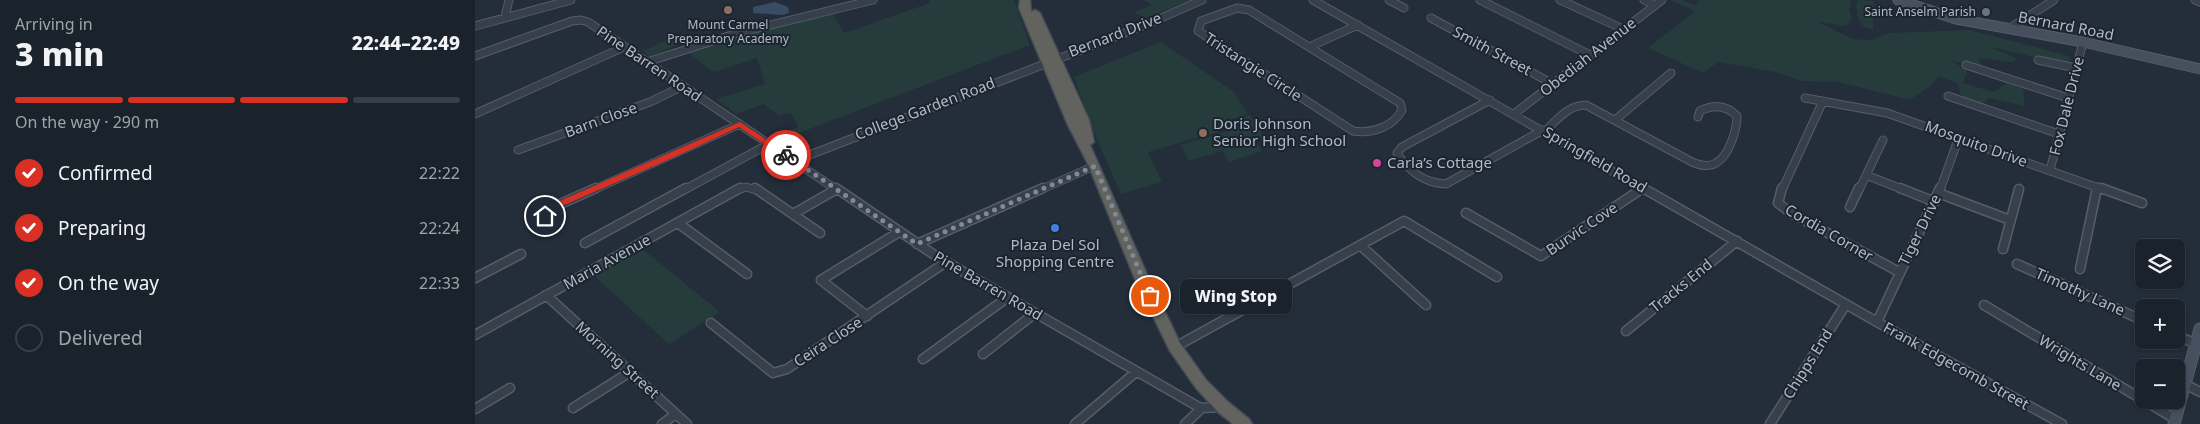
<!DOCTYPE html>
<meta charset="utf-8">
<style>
body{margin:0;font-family:"Noto Sans",sans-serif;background:#232a34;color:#f1f3f6;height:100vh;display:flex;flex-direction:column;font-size:19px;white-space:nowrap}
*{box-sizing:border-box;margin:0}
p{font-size:16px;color:#9fa4a9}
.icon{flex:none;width:28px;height:28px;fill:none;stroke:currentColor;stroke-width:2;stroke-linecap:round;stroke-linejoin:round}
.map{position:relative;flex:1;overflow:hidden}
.side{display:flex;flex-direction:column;background:#1a222c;width:475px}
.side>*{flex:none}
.buttons{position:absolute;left:1660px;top:239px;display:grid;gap:10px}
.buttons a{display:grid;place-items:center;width:50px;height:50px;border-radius:8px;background:#1a222c;box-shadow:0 1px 4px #0004,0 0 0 1px #383f48;font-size:25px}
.pin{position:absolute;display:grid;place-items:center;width:42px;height:42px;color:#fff;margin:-21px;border:2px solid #fff;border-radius:50%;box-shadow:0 1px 5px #0007}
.courier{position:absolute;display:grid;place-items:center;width:50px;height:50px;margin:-25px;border:4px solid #d93025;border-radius:50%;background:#fff;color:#222;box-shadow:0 1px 6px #0007}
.bubble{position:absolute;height:35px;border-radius:8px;background:#1a222c;box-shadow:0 1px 4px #0004,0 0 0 1px #383f48;font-size:16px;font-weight:800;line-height:35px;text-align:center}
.overview em{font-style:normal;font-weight:800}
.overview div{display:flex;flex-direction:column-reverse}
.overview{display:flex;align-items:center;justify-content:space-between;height:85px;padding:0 15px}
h1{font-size:32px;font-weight:800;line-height:38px}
.bar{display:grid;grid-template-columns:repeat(4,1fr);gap:8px 5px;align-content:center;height:60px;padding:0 15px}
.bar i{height:6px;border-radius:4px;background:#383f48}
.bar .active{background:#d93025}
.bar p{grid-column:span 4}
ol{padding:0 15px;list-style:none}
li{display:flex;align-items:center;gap:15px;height:55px}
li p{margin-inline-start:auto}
li .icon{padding:5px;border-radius:50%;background:#d93025;color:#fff;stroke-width:4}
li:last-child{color:#9fa4a9}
li i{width:28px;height:28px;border:2px solid #383f48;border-radius:50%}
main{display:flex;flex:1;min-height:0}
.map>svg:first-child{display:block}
</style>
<main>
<section class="side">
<div class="overview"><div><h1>3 min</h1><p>Arriving in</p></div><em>22:44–22:49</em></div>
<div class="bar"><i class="active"></i><i class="active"></i><i class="active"></i><i></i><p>On the way · 290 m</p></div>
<ol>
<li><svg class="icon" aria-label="check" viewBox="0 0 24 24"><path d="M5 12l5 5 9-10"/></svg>Confirmed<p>22:22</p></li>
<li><svg class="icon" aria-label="check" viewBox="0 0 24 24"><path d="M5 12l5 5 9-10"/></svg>Preparing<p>22:24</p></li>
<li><svg class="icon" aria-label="check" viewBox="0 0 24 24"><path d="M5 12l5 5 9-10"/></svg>On the way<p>22:33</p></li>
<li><i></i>Delivered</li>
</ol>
</section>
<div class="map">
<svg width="1725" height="424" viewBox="0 0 1725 424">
<rect width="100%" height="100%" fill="#232e3a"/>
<path fill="#263b3c" d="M454 0H539L555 45 308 139 302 135 323 127 316 113 304 116 289 104 261 114 241 99 290 84 282 58 239 72 213 53 299 27 358 14 369 33 455 3Z
M669 0H715L670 19 659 12 677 5Z
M1195 0H1208L1220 5 1225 0H1376L1374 10 1377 18 1375 23 1369 26 1343 22 1377 39 1396 40 1415 33 1495 30 1594 56V65L1512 46 1543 59 1537 62 1504 58 1506 68 1475 60 1492 71 1488 83 1519 92 1532 83 1548 89 1550 106 1514 98 1507 104 1486 98 1483 84 1464 76 1454 87 1435 100 1363 82 1326 81 1300 72 1243 62 1228 73 1173 48 1220 11Z
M1383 0 1399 1 1398 29 1389 27C1383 19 1379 10 1383 0Z
M198 37 206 43 175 57 168 51Z
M686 42 759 92 773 114 740 125 743 132 673 152 687 182 646 194 620 135 599 77Z
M775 115 789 137 780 140 787 151 754 162 748 151 714 161 705 145 756 130 752 122Z
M164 246 245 312 194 344 116 273Z"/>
<path fill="#394c63" d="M300 2 313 7 314 13 307 15 278 13V7Z"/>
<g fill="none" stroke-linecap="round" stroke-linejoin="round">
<defs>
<path id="minor-far1" d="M838 0 1170 190
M914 0 929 8
M1005 0 1115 55
M1085 0 1148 29
M1169 0 1180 5
M1720 0 1725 2
M762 8 774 10 925 103 927 110C918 127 897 134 878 131L723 31 726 21Z
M30 17 34 0
M956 18 1078 84
M0 26 96 0
M1535 28 1579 0
M834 47 883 25
M0 56 97 21 106 20 113 22 362 190
M1563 60 1601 68
M172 62 263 33 398 0
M1491 65 1593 98
M1473 96 1584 134
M1330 98 1412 113 1629 190
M1015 100 927 147 922 153C933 171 950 183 971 184L1068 130
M0 114 149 47
M1039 114 1187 0
M1140 120 1196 73
M1070 131C1082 120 1093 105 1111 105L1217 162C1224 165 1233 168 1241 163 1254 156 1262 130 1262 116 1251 105 1239 104 1225 111L1223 117
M43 150 175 102 208 86
M319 161 668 26 727 0
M1575 170 1608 42
M1391 175 1429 190
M118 190 265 124
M209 190 294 144
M262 190 271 187 281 190
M565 190 619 166
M1166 190 1169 188
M1307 190 1348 101
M1384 190 1408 140
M1465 190 1484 137
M1621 190 1622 187"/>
<path id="minor" d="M280 188 345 233
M361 188 461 256 722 406 727 408 747 407
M1168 188 1402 322 1587 424
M1307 188 1303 203 1316 213 1424 272
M1425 188 1460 202
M1626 188 1667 203
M1463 193 1535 220
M76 205H83L84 208 73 216 66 214 67 210Z
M83 205 121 188
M1375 207 1384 188
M991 213 1066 256 1168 188
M318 214 360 190
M203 223 272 274
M110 243 211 188
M442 244 568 188
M885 245 951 305
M1528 249 1544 189
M1542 264 1669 321
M1605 269 1622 188
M0 278 46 254
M71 295 212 424
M1509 305 1700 419
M392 316 346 280 424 232
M1402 322 1465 188
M236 323 298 373 312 369 471 262
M1151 331 1262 241
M0 335 265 188
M1701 335 1721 344
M700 347 929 221 1022 277
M508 354 560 313
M448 359 533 297
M1710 384 1725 392
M98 408 155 372
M0 409 35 388
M187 424 201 414
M600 424 661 372
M710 424 727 408
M1295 424 1371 304"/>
<path id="secondary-far1" d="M1423 0 1481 19 1608 42 1725 69"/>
<path id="secondary" d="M1699 424 1725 329"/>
<path id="trunk" d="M545 0H555L556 12 560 10 565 13 614 120 619 142 615 145 674 279 705 343 731 380 753 402 774 419 777 424H758L743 412 721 388 695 351 660 279 613 164 592 123 544 8Z"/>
</defs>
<use href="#minor-far1" stroke="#555d68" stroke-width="9"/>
<use href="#minor" stroke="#555d68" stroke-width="11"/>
<use href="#secondary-far1" stroke="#555d68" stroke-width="11"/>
<use href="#secondary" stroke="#555d68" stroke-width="13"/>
<use href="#trunk" stroke="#424a55" stroke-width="3"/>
<use href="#minor-far1" stroke="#373f4a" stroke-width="7"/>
<use href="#minor" stroke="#373f4a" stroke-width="8"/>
<use href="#secondary-far1" stroke="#454f5d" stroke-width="9"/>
<use href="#secondary" stroke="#454f5d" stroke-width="11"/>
<use href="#trunk" fill="#62625f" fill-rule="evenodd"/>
</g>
<path fill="#d93025" d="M265 122 313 154V157H308L264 127C206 155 146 180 87 206L86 213 70 219 66 216 79 209 80 203Z"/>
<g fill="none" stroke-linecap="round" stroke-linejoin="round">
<path stroke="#808995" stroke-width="5" stroke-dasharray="0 9" d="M311 155 442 244 620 166 675 296"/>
</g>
<g fill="#8d6e63" stroke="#1c242f" stroke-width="2">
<circle cx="253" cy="10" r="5"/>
<circle cx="728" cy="133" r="5"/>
</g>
<circle fill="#6b7280" stroke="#1c242f" stroke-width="2" cx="1511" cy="12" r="5"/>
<circle fill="#d1479c" stroke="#1c242f" stroke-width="2" cx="902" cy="163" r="5"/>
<circle fill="#3f7fe0" stroke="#1c242f" stroke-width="2" cx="580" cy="228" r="5"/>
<g text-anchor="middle" stroke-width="4" stroke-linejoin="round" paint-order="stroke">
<g font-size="12" fill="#b2bac6" stroke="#1c242f" text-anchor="end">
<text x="1501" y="16">Saint Anselm Parish</text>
<text x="253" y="29" text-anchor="middle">Mount Carmel<tspan x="253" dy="14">Preparatory Academy</tspan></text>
</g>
<g font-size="15" fill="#b2bac6" stroke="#1c242f">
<text transform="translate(1591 26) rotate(11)" y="5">Bernard Road</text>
<text transform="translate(640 35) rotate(-21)" y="5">Bernard Drive</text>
<text transform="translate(1017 51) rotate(28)" y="5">Smith Street</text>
<text transform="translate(1113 57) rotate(-38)" y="5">Obediah Avenue</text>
<text transform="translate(174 64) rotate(34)" y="5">Pine Barren Road</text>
<text transform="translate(778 67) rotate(33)" y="5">Tristangie Circle</text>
<text transform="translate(1592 106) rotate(-76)" y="5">Fox Dale Drive</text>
<text transform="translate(450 109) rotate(-21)" y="5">College Garden Road</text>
<text transform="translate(126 120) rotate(-20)" y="5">Barn Close</text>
<text transform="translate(1501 144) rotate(20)" y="5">Mosquito Drive</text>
<text transform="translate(1120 160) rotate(30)" y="5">Springfield Road</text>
<text transform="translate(1107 229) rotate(-34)" y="5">Burvic Cove</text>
<text transform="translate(1445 230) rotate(-64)" y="5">Tiger Drive</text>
<text transform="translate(1354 233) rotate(30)" y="5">Cordia Corner</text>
<text transform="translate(132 262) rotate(-29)" y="5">Maria Avenue</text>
<text transform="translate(513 286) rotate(30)" y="5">Pine Barren Road</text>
<text transform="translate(1206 286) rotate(-39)" y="5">Tracks End</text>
<text transform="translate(1605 292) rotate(24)" y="5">Timothy Lane</text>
<text transform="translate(353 342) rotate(-33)" y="5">Ceira Close</text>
<text transform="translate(142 360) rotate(42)" y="5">Morning Street</text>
<text transform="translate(1605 363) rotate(31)" y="5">Wrights Lane</text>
<text transform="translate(1333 364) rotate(-58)" y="5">Chipps End</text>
<text transform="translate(1481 366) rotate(29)" y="5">Frank Edgecomb Street</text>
</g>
<g font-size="15" fill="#b2bac6" stroke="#1c242f" text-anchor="start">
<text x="738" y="129">Doris Johnson<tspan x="738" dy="17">Senior High School</tspan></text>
<text x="912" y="168">Carla’s Cottage</text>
<text x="580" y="250" text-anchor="middle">Plaza Del Sol<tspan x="580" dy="17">Shopping Centre</tspan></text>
</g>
</g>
</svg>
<div class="buttons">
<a><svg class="icon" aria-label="layers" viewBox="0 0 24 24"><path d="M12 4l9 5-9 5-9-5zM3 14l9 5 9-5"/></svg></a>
<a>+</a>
<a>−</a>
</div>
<div class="pin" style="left:675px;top:296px;background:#ea580c"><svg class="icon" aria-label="bag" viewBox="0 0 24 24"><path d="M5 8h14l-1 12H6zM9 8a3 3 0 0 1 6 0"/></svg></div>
<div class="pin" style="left:70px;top:216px;background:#1f2937"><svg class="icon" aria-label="home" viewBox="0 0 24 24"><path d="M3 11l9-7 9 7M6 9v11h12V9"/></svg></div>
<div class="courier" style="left:311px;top:155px"><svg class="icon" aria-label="bike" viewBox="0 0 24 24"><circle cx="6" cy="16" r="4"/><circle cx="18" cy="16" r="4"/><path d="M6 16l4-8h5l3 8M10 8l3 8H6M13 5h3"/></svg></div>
<div class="bubble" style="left:705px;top:279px;width:112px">Wing Stop</div>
</div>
</main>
